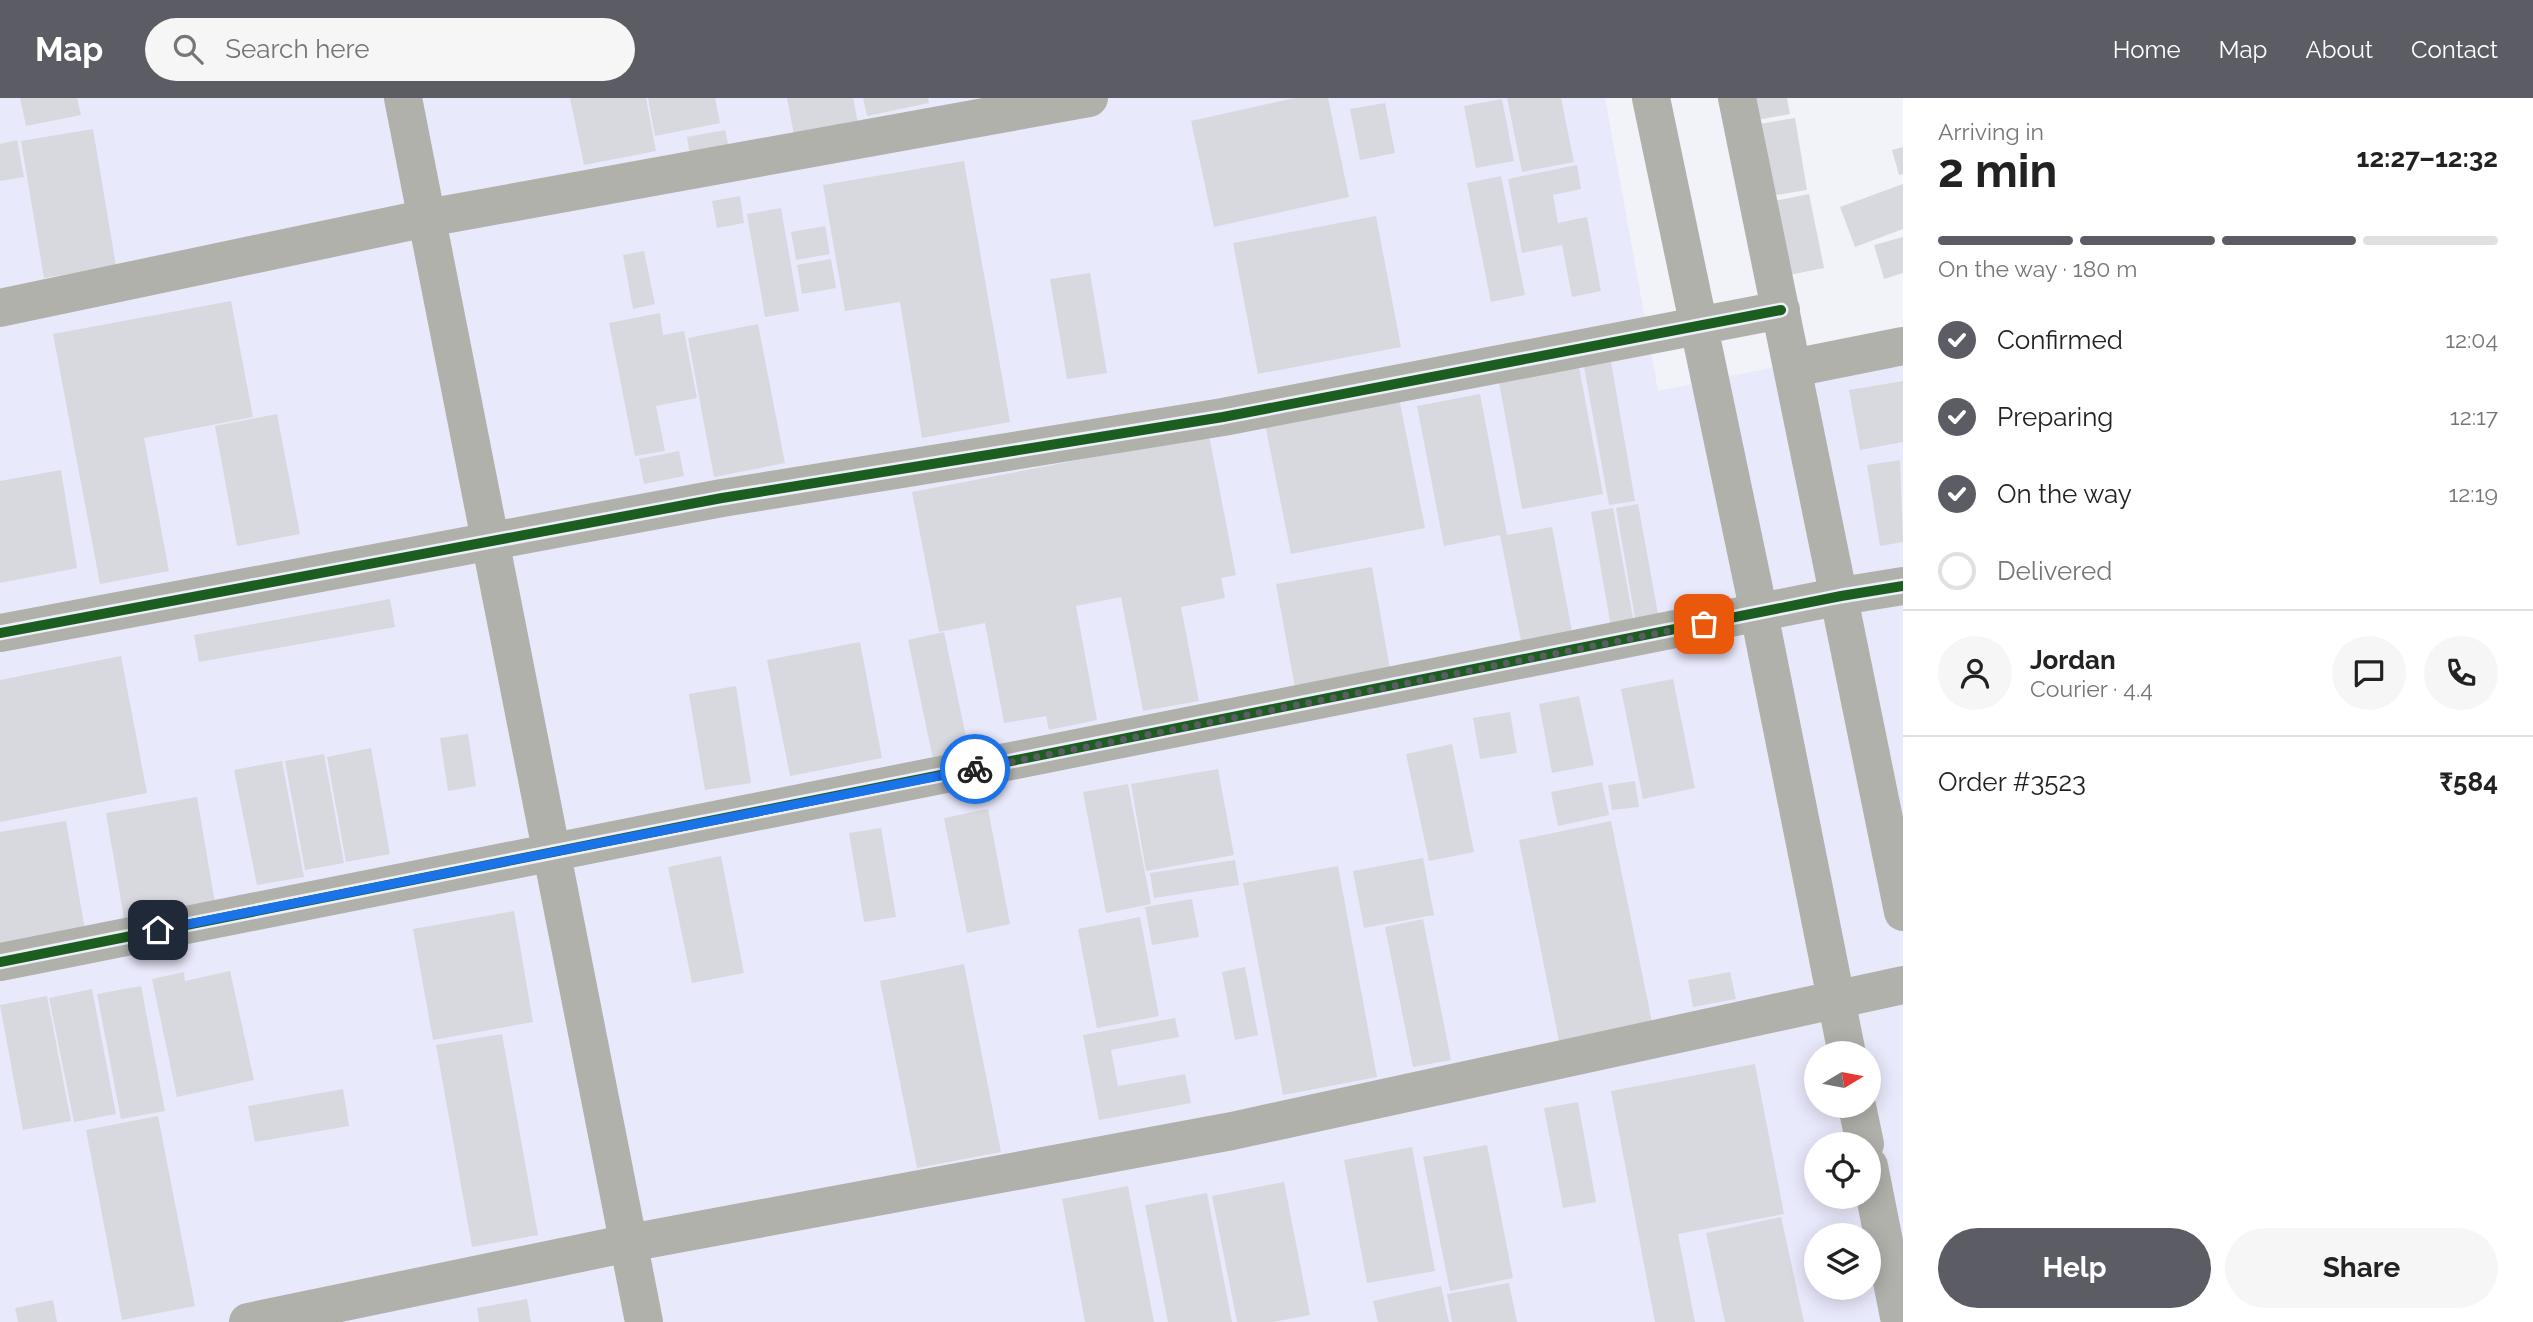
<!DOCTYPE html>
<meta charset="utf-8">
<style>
body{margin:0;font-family:Raleway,sans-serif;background:#f6f6f6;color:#222;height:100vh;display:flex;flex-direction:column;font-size:26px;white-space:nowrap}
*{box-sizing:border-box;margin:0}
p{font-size:23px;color:#767676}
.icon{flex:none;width:38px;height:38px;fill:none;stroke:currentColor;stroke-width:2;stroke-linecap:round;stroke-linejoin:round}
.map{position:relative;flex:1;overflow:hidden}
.details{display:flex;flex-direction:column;background:#fff;width:630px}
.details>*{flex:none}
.needle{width:46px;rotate:80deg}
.buttons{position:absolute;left:1804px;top:943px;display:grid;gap:14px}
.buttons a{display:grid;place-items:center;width:77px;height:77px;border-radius:50%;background:#fff;box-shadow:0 4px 18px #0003;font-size:35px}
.pin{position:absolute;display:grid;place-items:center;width:60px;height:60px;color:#fff;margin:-30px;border-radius:14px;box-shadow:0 4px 10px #0006}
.courier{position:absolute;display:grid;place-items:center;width:70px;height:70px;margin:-35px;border:5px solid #1a73e8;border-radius:50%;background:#fff;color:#222;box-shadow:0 2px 9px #0007}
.head em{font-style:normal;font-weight:700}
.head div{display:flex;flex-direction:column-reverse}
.head{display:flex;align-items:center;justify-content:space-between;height:119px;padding:0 35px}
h1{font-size:46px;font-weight:700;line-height:52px}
.bar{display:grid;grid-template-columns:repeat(4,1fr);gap:10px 7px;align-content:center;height:84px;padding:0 35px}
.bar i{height:9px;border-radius:5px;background:#e0e0e0}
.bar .selected{background:#5c5c64}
.bar p{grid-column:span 4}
.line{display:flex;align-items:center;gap:18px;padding:0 35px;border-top:2px solid #e0e0e0}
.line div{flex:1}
.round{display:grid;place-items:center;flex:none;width:74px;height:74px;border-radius:37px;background:#f6f6f6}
ol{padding:0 35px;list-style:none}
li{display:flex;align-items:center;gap:21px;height:77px}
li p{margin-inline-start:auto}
li .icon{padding:7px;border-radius:50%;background:#5c5c64;color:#fff;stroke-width:4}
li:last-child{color:#767676}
li i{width:38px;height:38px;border:4px solid #e0e0e0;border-radius:50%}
.primary-button{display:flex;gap:14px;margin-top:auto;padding:14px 35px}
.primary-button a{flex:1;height:80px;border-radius:42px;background:#5c5c64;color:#fff;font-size:28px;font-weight:700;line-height:80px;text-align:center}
.primary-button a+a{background:#f6f6f6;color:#222}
header{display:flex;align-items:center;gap:42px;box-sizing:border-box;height:98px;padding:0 35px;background:#5c5c64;color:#fff}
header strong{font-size:33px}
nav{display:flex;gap:38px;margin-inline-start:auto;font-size:24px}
.search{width:490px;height:63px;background:#f6f6f6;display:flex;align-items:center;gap:18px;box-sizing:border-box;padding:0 24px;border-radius:38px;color:#767676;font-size:26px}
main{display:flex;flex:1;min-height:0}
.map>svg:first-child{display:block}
</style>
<header>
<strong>Map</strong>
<div class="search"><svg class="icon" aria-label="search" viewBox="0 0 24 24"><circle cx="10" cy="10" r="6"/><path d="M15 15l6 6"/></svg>Search here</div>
<nav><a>Home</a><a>Map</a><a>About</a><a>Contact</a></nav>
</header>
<main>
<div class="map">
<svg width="1903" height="1224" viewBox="0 0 1903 1224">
<rect width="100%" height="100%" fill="#f2f2f9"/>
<path fill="#e9e9fc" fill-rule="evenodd" d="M0 0H1605L1658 293 1903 243V1224H0ZM1816 956H1869V1008H1816ZM1816 1046H1869V1099H1816ZM1816 1138H1869V1190H1816Z"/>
<path fill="#d8d8df" d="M20 0H77L81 17 26 28Z
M570 0H646L656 53 584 67Z
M648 0H715L720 25 655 38Z
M787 0H853L858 25 794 37Z
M863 0H928L929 5 867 18Z
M1295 0H1328L1349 99 1214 129 1191 23Z
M1507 0H1561L1574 64 1522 74Z
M1742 0H1787L1790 16 1746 24Z
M1502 1 1514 63 1476 70 1464 8Z
M1385 5 1395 55 1360 62 1350 11Z
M1795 20 1807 92 1759 100 1747 28Z
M93 31 116 168 44 180 21 43Z
M725 32 731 59 692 67 687 39Z
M17 42 24 79 0 83V46Z
M1903 49V76L1899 77 1892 52Z
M964 63 1010 324 922 340 900 204 845 213 823 87Z
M1577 67 1581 91 1553 97 1558 125 1587 119 1601 193 1572 199 1562 147 1522 155 1508 81Z
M1501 78 1525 197 1491 204 1467 85Z
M1903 86V131L1855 149 1840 109Z
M1809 96 1824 170 1784 178 1769 104Z
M740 98 744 125 717 130 712 103Z
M781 110 799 213 765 219 747 116Z
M1376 118 1401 249 1258 276 1233 145Z
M825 128 830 156 796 162 791 134Z
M1903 139V175L1884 181 1874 147Z
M644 153 655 206 633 211 623 157Z
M831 161 836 190 802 196 797 167Z
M1090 175 1107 275 1067 281 1050 181Z
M231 203 253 319 144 340 169 473 100 486 53 236Z
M660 215 663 237 684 233 697 300 656 308 665 353 635 358 609 225Z
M758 226 785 365 714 379 688 240Z
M1611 264 1635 403 1609 407 1584 269Z
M1579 269 1603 396 1522 411 1499 284Z
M1903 283V344L1860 352 1849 292Z
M1398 295 1425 430 1291 456 1264 321Z
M1480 296 1507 437 1552 429 1573 539 1522 548 1500 437 1444 448 1417 308Z
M277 316 300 436 237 448 215 328Z
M1209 337 1236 477 1221 480 1225 500 1181 509 1199 603 1143 613 1121 499 1076 508 1097 622 1049 632 1046 618 1004 625 985 525 939 534 912 394Z
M679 353 684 378 644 386 639 361Z
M1900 362 1903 444 1880 448 1867 367Z
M61 372 77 470 0 485V383Z
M1638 406 1660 527 1637 531 1616 410Z
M1613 410 1635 531 1612 535 1591 414Z
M1372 469 1391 577 1296 595 1276 486Z
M390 501 395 529 199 564 194 537Z
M944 534 969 653 933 661 908 542Z
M860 544 882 660 790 678 767 562Z
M121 558 147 695 0 724V582Z
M1673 581 1695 690 1643 701 1621 591Z
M736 588 751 685 705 692 689 596Z
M1579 598 1594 667 1552 675 1539 606Z
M1510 614 1517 655 1480 661 1473 620Z
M468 636 476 688 448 693 440 640Z
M1452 646 1474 754 1429 763 1406 656Z
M371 650 390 756 346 764 327 659Z
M324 656 344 765 305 772 285 663Z
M282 663 304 779 257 787 234 672Z
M1218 671 1234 757 1146 773 1131 686Z
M1635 683 1639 709 1612 712 1608 687Z
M1602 684 1609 717 1558 728 1551 694Z
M1128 686 1151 806 1106 815 1083 694Z
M197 699 216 811 125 826 106 715Z
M988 711 1010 826 967 835 944 720Z
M66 723 86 838 0 854V734Z
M1611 723 1652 924 1559 943 1519 742Z
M881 730 896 819 864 824 849 735Z
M721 758 744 875 692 885 668 769Z
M1423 760 1434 817 1364 830 1353 773Z
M1235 762 1239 787 1154 800 1150 775Z
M1338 768 1377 979 1283 997 1243 785Z
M1192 801 1199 839 1152 847 1145 809Z
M514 813 533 924 433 942 413 831Z
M1140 819 1159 918 1097 930 1078 831Z
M1423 821 1451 962 1413 969 1385 829Z
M964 866 1001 1054 917 1070 880 883Z
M1245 869 1258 937 1235 942 1222 874Z
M230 873 254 982 177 999 152 881 184 874 185 883Z
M1730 874 1736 901 1693 909 1688 882Z
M141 888 165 1013 121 1021 97 896Z
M92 891 116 1016 74 1024 49 900Z
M47 898 71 1023 23 1032 0 907Z
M1175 920 1179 939 1111 952 1118 988 1185 976 1191 1005 1099 1022 1083 937Z
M502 936 538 1137 472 1149 436 947Z
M1755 966 1784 1116 1678 1136 1695 1224H1655L1611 993Z
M343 991 349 1028 255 1044 248 1008Z
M1578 1004 1596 1104 1563 1110 1544 1010Z
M158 1018 195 1208 122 1222 86 1032Z
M1487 1047 1513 1180 1450 1193 1423 1059Z
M1412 1049 1435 1173 1367 1185 1344 1062Z
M1284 1084 1310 1217 1273 1224H1237L1212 1098Z
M1128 1088 1154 1224H1085L1062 1101Z
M1207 1095 1232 1224H1168L1145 1107Z
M1781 1119 1804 1224H1725L1706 1135Z
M1509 1185 1517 1224H1452L1447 1196Z
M1441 1188 1449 1224H1378L1373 1203Z
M527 1201 531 1224H479L477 1210Z
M53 1202 57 1224H18L15 1210Z"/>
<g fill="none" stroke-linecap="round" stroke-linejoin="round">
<path stroke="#b1b1ac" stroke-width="38" d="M403 0 644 1224
M1651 0 1759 515 1847 956
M1737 0 1903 814
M0 210 427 120 1089 0
M1793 270 1903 248
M0 535 722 400 1223 319 1781 212
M0 864 1841 498 1903 488
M1857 1008 1865 1046
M1869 1068 1900 1224
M248 1224 629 1145 1232 1033 1903 887"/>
<defs>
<path id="cycleway" d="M0 535 722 400 1223 319 1781 212
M0 864 1841 498 1903 488"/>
</defs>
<use href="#cycleway" stroke="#efeffc" stroke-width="15"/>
<use href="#cycleway" stroke="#1b5e20" stroke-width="10"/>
</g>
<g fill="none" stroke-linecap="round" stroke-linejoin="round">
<path stroke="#5c5c64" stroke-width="7" stroke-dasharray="0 12.6" d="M975 671 1704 526"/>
<path stroke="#1a73e8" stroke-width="9" d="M158 832 975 671"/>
</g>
</svg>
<div class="buttons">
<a><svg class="needle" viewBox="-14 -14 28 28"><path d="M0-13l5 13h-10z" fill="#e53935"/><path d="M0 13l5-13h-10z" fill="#767676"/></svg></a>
<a><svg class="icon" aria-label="locate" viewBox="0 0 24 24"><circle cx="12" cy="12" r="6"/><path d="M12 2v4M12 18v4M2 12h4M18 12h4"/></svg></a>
<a><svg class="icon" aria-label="layers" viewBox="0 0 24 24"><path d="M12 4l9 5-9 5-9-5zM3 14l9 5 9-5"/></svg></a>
</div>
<div class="pin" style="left:1704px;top:526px;background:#ea580c"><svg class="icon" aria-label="bag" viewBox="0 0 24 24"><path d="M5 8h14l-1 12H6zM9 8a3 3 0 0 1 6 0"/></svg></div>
<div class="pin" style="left:158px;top:832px;background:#1f2937"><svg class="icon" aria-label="home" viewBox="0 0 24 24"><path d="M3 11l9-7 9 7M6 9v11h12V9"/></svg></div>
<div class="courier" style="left:975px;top:671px"><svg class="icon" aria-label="bike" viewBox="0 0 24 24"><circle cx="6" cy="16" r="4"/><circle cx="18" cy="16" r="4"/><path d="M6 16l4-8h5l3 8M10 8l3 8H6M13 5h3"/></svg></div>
</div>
<section class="details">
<div class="head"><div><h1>2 min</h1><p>Arriving in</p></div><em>12:27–12:32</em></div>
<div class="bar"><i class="selected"></i><i class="selected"></i><i class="selected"></i><i></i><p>On the way · 180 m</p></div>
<ol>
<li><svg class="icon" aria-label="check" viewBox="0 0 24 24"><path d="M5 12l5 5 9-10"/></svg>Confirmed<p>12:04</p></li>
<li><svg class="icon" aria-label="check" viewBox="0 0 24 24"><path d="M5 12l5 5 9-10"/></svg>Preparing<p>12:17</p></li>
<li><svg class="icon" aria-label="check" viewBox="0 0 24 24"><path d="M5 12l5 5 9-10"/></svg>On the way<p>12:19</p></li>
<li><i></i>Delivered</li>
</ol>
<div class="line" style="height:126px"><a class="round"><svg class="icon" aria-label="person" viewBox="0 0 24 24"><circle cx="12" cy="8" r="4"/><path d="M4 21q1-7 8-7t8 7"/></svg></a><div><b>Jordan</b><p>Courier · 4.4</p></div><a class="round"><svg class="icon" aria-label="chat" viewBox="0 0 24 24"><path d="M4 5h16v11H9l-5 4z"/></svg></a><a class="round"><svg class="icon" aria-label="phone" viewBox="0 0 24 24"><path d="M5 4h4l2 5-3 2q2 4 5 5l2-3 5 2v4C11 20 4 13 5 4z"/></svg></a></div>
<div class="line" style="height:91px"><div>Order #3523</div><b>₹584</b></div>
<div class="primary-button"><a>Help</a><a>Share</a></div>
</section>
</main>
